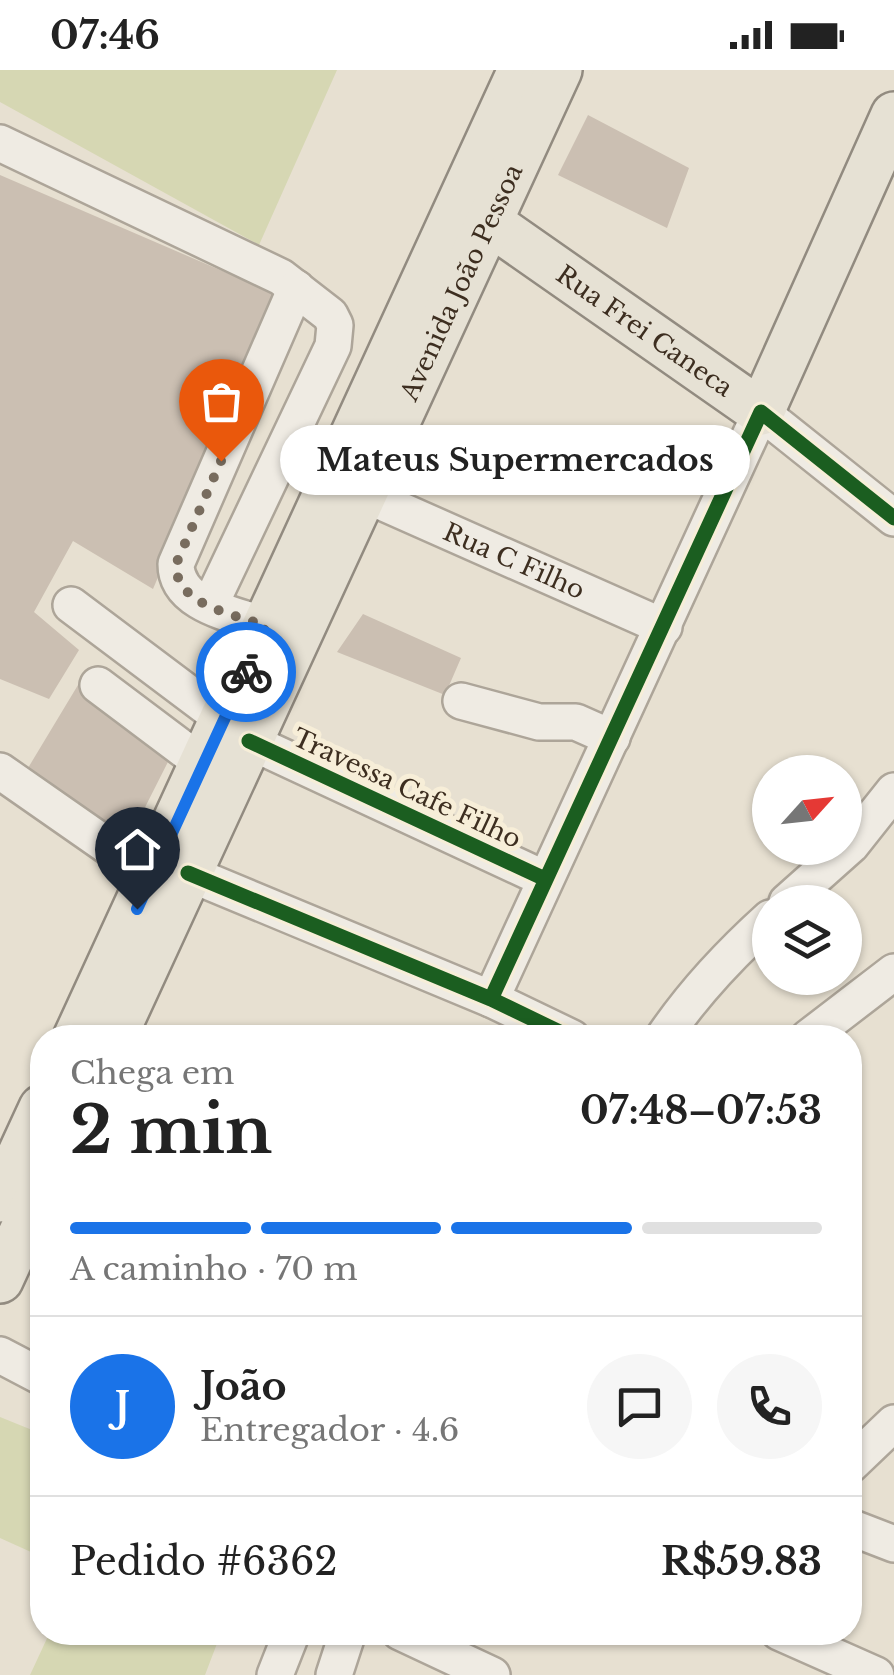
<!DOCTYPE html>
<html lang="pt">
<meta charset="utf-8">
<style>
body{margin:0;font-family:"Libre Baskerville",serif;background:#f6f6f6;color:#222;height:100vh;display:flex;flex-direction:column;font-size:38px;white-space:nowrap}
*{box-sizing:border-box;margin:0}
p{font-size:32px;color:#767676}
.icon{flex:none;width:55px;height:55px;fill:none;stroke:currentColor;stroke-width:2;stroke-linecap:round;stroke-linejoin:round}
.map{position:relative;flex:1;overflow:hidden}
.details{position:absolute;left:30px;top:955px;width:832px;height:620px;display:flex;flex-direction:column;background:#fff;border-radius:40px;box-shadow:0 2px 8px #0004}
.details>*{flex:none}
.needle{width:65px;rotate:63deg}
.controls{position:absolute;left:752px;top:685px;display:grid;gap:20px}
.controls a{display:grid;place-items:center;width:110px;height:110px;border-radius:50%;background:#fff;box-shadow:0 2px 8px #0004;font-size:50px}
.pin{position:absolute;display:grid;place-items:center;width:85px;height:85px;color:#fff;margin:-102px -42px;border-radius:50% 50% 50% 0;rotate:-45deg;box-shadow:0 0 10px #0007}
.pin .icon{rotate:45deg}
.courier{position:absolute;display:grid;place-items:center;width:100px;height:100px;margin:-50px;border:8px solid #1a73e8;border-radius:50%;background:#fff;color:#222;box-shadow:0 2px 12px #0007}
.bubble{position:absolute;height:70px;border-radius:35px;background:#fff;box-shadow:0 2px 8px #0004;font-size:32px;font-weight:700;line-height:70px;text-align:center}
.headline em{font-style:normal;font-weight:700}
.headline div{display:flex;flex-direction:column-reverse}
.headline{display:flex;align-items:center;justify-content:space-between;height:170px;padding:0 40px}
h1{font-size:65px;font-weight:700;line-height:75px}
.bar{display:grid;grid-template-columns:repeat(4,1fr);gap:15px 10px;align-content:center;height:120px;padding:0 40px}
.bar i{height:12px;border-radius:8px;background:#e0e0e0}
.bar .current{background:#1a73e8}
.bar p{grid-column:span 4}
.line{display:flex;align-items:center;gap:25px;padding:0 40px;border-top:2px solid #e0e0e0}
.line div{flex:1}
.round{display:grid;place-items:center;flex:none;width:105px;height:105px;border-radius:52px;background:#f6f6f6}
.status{display:flex;justify-content:space-between;align-items:center;height:70px;padding:0 50px;background:#fff;direction:ltr}
.status svg{height:28px;fill:currentColor}
.map>svg:first-child{display:block}
</style>
<div class="status"><b>07:46</b><svg viewBox="0 0 49 12"><path d="M0 12V9h3v3zM5 12V6h3v6zM10 12V3h3v9zM15 12V0h3v12zM26 1h20v11H26zM47 4h2v5h-2z"/></svg></div>
<div class="map">
<svg width="894" height="1605" viewBox="0 0 894 1605">
<rect width="100%" height="100%" fill="#e7e0d1"/>
<path fill="#d6d7b3" d="M0 0H337L259 175 0 32Z
M0 1347 42 1364V1487L0 1468Z
M50 1562H221V1563L205 1605H30Z"/>
<path fill="#cbbfb2" d="M588 45 689 98 667 158 558 105Z
M0 105 278 225 153 519 73 471 34 542 79 580 49 629 0 609Z
M363 544 461 588 445 625 337 582Z
M81 610 174 680 130 767 77 739 25 703Z"/>
<g fill="none" stroke-linecap="round" stroke-linejoin="round">
<defs>
<g id="minor">
<path d="M0 73 281 207 330 245 335 255 333 276 210 535"/>
<path id="s1" d="M366 425 664 557"/>
<path d="M71 535 224 650"/>
<path d="M267 556C235 544 176 536 176 494L296 218"/>
<path d="M98 615 203 694"/>
<path d="M461 631 539 652H576L612 668"/>
<path d="M249 671 545 809"/>
<path d="M0 701 152 807"/>
<path d="M188 803 491 929 572 968"/>
<path d="M787 832 851 775 894 721"/>
<path d="M491 929 761 342 894 448"/>
<path d="M663 968C694 922 729 885 770 848"/>
<path d="M808 968 894 902"/>
<path d="M0 1285 42 1307"/>
<path d="M850 1395 894 1353"/>
<path d="M850 1457 894 1474"/>
<path d="M400 1562 492 1605"/>
<path d="M779 1562 876 1605"/>
<path d="M275 1605 292 1562"/>
<path d="M334 1605 348 1562"/>
</g>
<g id="major">
<path id="s2" d="M489 152 761 342 894 45"/>
<path d="M76 968 521 0"/>
<path id="s3" d="M113 968 559 0"/>
<path d="M0 1129 42 1038"/>
<path d="M0 1210 42 1119"/>
</g>
</defs>
<use href="#minor" stroke="#ada599" stroke-width="40"/>
<use href="#major" stroke="#928b80" stroke-width="50"/>
<use href="#minor" stroke="#efebe3" stroke-width="35"/>
<use href="#major" stroke="#e6e1d4" stroke-width="45"/>
<defs>
<path id="cycleway" d="M249 671 545 809
M188 803 491 929 572 968
M491 929 761 342 894 448"/>
</defs>
<use href="#cycleway" stroke="#f7eed8" stroke-width="21"/>
<use href="#cycleway" stroke="#1b5e20" stroke-width="15"/>
</g>
<g fill="none" stroke-linecap="round" stroke-linejoin="round">
<path stroke="#786c5e" stroke-width="10" stroke-dasharray="0 18" d="M221 391 176 494C175 536 235 544 266 556L246 602"/>
<path stroke="#1a73e8" stroke-width="12" d="M137 839 246 602"/>
</g>
<g text-anchor="middle" stroke-width="10" stroke-linejoin="round" paint-order="stroke">
<g font-size="25" fill="#3d2e20" stroke="#f7eed8">
<text dy="9" stroke="none"><textPath href="#s3" startOffset="832">Avenida João Pessoa</textPath></text>
<text dy="9" stroke="none"><textPath href="#s2" startOffset="190">Rua Frei Caneca</textPath></text>
<text dy="9" stroke="none"><textPath href="#s1" startOffset="162">Rua C Filho</textPath></text>
<text transform="translate(407 718) rotate(25)" y="9">Travessa Cafe Filho</text>
</g>
</g>
</svg>
<div class="controls">
<a><svg class="needle" viewBox="-14 -14 28 28"><path d="M0-13l5 13h-10z" fill="#e53935"/><path d="M0 13l5-13h-10z" fill="#767676"/></svg></a>
<a><svg class="icon" aria-label="layers" viewBox="0 0 24 24"><path d="M12 4l9 5-9 5-9-5zM3 14l9 5 9-5"/></svg></a>
</div>
<div class="pin" style="left:221px;top:391px;background:#ea580c"><svg class="icon" aria-label="bag" viewBox="0 0 24 24"><path d="M5 8h14l-1 12H6zM9 8a3 3 0 0 1 6 0"/></svg></div>
<div class="pin" style="left:137px;top:839px;background:#1f2937"><svg class="icon" aria-label="home" viewBox="0 0 24 24"><path d="M3 11l9-7 9 7M6 9v11h12V9"/></svg></div>
<div class="courier" style="left:246px;top:602px"><svg class="icon" aria-label="bike" viewBox="0 0 24 24"><circle cx="6" cy="16" r="4"/><circle cx="18" cy="16" r="4"/><path d="M6 16l4-8h5l3 8M10 8l3 8H6M13 5h3"/></svg></div>
<div class="bubble" style="left:280px;top:355px;width:470px">Mateus Supermercados</div>
<section class="details">
<div class="headline"><div><h1>2 min</h1><p>Chega em</p></div><em>07:48–07:53</em></div>
<div class="bar"><i class="current"></i><i class="current"></i><i class="current"></i><i></i><p>A caminho · 70 m</p></div>
<div class="line" style="height:180px"><b class="round" style="background:#1a73e8;color:#fff">J</b><div><b>João</b><p>Entregador · 4.6</p></div><a class="round"><svg class="icon" aria-label="chat" viewBox="0 0 24 24"><path d="M4 5h16v11H9l-5 4z"/></svg></a><a class="round"><svg class="icon" aria-label="phone" viewBox="0 0 24 24"><path d="M5 4h4l2 5-3 2q2 4 5 5l2-3 5 2v4C11 20 4 13 5 4z"/></svg></a></div>
<div class="line" style="height:130px"><div>Pedido #6362</div><b>R$59.83</b></div>
</section>
</div>
